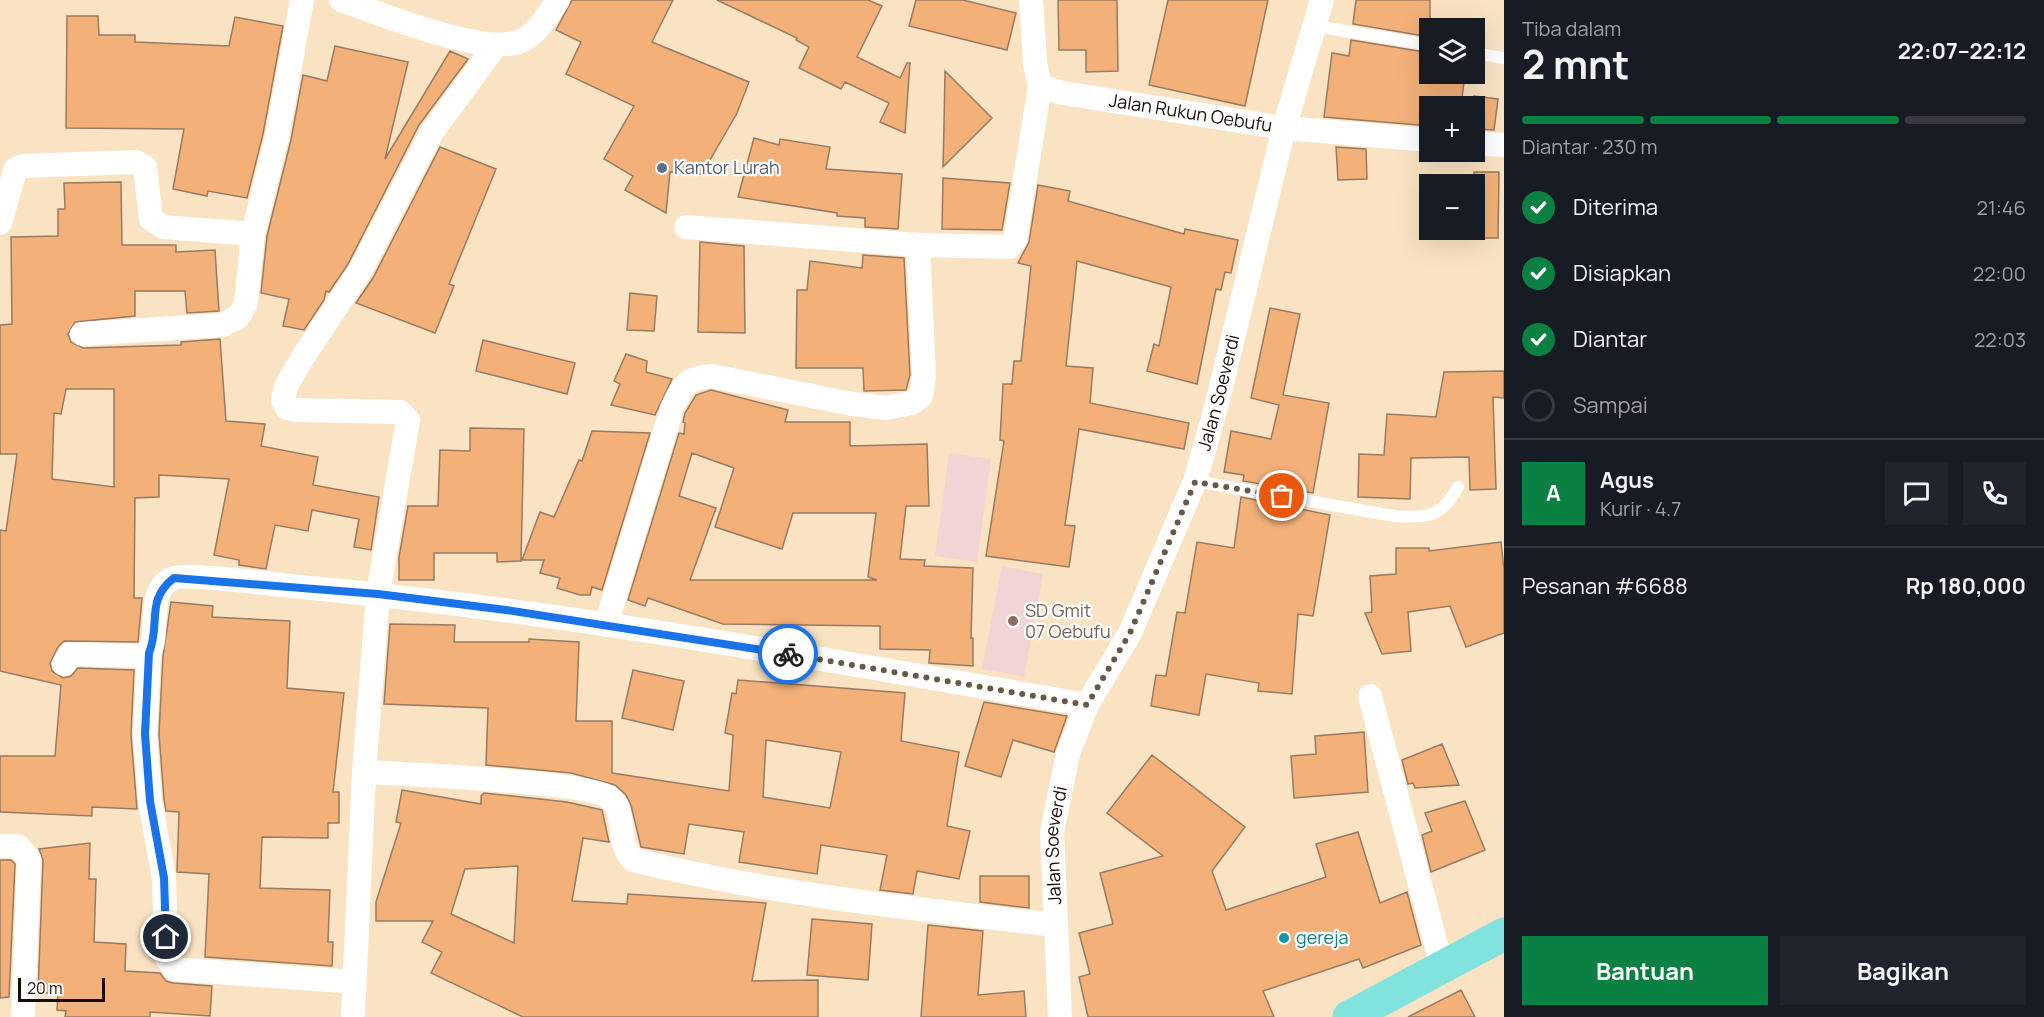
<!DOCTYPE html>
<html lang="id">
<meta charset="utf-8">
<style>
body{margin:0;font-family:Manrope,sans-serif;background:#20242c;color:#f1f3f6;height:100vh;display:flex;flex-direction:column;font-size:22px;white-space:nowrap}
*{box-sizing:border-box;margin:0}
p{font-size:20px;color:#9ea1a6}
.icon{flex:none;width:33px;height:33px;fill:none;stroke:currentColor;stroke-width:2;stroke-linecap:round;stroke-linejoin:round}
.map{position:relative;flex:1;overflow:hidden}
.details{display:flex;flex-direction:column;background:#171b24;width:540px}
.details>*{flex:none}
.buttons{position:absolute;left:1419px;top:18px;display:grid;gap:12px}
.buttons a{display:grid;place-items:center;width:66px;height:66px;border-radius:0px;background:#171b24;box-shadow:0 6px 24px #0002;font-size:30px}
.scale{position:absolute;left:18px;bottom:15px;width:87px;box-sizing:border-box;padding-left:6px;border:3px solid #160e04;border-top:0;font-size:16px;line-height:21px;white-space:nowrap;color:#160e04;-webkit-text-stroke:4px #fff;paint-order:stroke}
.pin{position:absolute;display:grid;place-items:center;width:51px;height:51px;color:#fff;margin:-26px;border:3px solid #fff;border-radius:50%;box-shadow:0 2px 6px #0007}
.courier{position:absolute;display:grid;place-items:center;width:60px;height:60px;margin:-30px;border:4px solid #1a73e8;border-radius:50%;background:#fff;color:#222;box-shadow:0 2px 8px #0007}
.head em{font-style:normal;font-weight:700}
.head div{display:flex;flex-direction:column-reverse}
.head{display:flex;align-items:center;justify-content:space-between;height:102px;padding:0 18px}
h1{font-size:39px;font-weight:700;line-height:45px}
.bar{display:grid;grid-template-columns:repeat(4,1fr);gap:9px 6px;align-content:center;height:72px;padding:0 18px}
.bar i{height:8px;border-radius:4px;background:#363941}
.bar .current{background:#0b8043}
.bar p{grid-column:span 4}
.line{display:flex;align-items:center;gap:15px;padding:0 18px;border-top:2px solid #363941}
.line div{flex:1}
.round{display:grid;place-items:center;flex:none;width:63px;height:63px;border-radius:0px;background:#20242c}
ol{padding:0 18px;list-style:none}
li{display:flex;align-items:center;gap:18px;height:66px}
li p{margin-inline-start:auto}
li .icon{padding:6px;border-radius:50%;background:#0b8043;color:#fff;stroke-width:4}
li:last-child{color:#9ea1a6}
li i{width:33px;height:33px;border:3px solid #363941;border-radius:50%}
.button{display:flex;gap:12px;margin-top:auto;padding:12px 18px}
.button a{flex:1;height:69px;border-radius:0px;background:#0b8043;color:#fff;font-size:24px;font-weight:700;line-height:69px;text-align:center}
.button a+a{background:#20242c;color:#f1f3f6}
main{display:flex;flex:1;min-height:0}
.map>svg:first-child{display:block}
</style>
<main>
<div class="map">
<svg width="1504" height="1017" viewBox="0 0 1504 1017">
<rect width="100%" height="100%" fill="#fae3c3"/>
<path fill="#f0d5d5" d="M949 453 991 459 977 562 935 556Z
M1002 566 1043 574 1024 677 982 669Z"/>
<path fill="#f3b179" stroke="#977b63" stroke-width="1.5" fill-rule="evenodd" d="M572 0H673L652 42 749 82 737 113 702 174 670 172 666 213 625 190 633 176 604 159 634 106 566 74 581 42 556 30Z
M717 0H868L882 6 857 57 900 78 907 63H910L905 133 880 122 889 103 845 82 841 89 799 68 809 47 796 40 797 38Z
M916 0H963L1016 13 1007 50 909 26Z
M1058 0H1117L1118 71 1086 72V50H1059Z
M1168 0H1268L1245 106 1149 85Z
M1356 0H1430V37L1353 24Z
M67 16H98L99 35H135V42L229 46 235 17 283 26 263 134 247 198 208 191 207 196 173 189 184 129 66 128Z
M1351 40 1430 53V74H1465L1461 106H1430V126L1324 117 1332 53 1349 56Z
M335 46 408 62 385 159 450 51 468 59 419 125 348 264 329 292 326 291 324 300 304 330 283 326 289 299 261 293 267 236 291 140 303 75 327 81Z
M945 71 992 118 943 167 944 126Z
M1474 96 1498 99 1494 130 1474 129Z
M754 138 779 145 780 139 830 147 826 169 902 174 898 229 865 227V218L837 216V213L738 197Z
M440 147 496 169 449 284 454 286 435 333 356 303 373 278Z
M1336 147 1366 149 1367 179 1338 180Z
M1474 172H1499L1498 238H1474Z
M943 178 1010 183 1002 230 942 229Z
M121 182 122 245H176V252L215 250 219 311 187 313 185 291H135V316L75 322 68 334 71 342 83 348 181 345V342L220 339 226 421 265 424 261 446 318 457 313 485 379 497 371 550 354 547 359 519 312 510 308 531 275 525 266 569 239 565V560L214 555 229 479 159 475V497L135 498 134 598H142L138 642 64 641 58 647 50 663 52 671 63 678 71 676 78 668 134 670 131 735 137 809 92 807V816L0 812V756H55L61 685 0 671V530L6 531 17 454H0V325L12 324 11 237 58 236V209H65L64 183ZM66 389H114V487L52 479 54 413 61 414Z
M1038 185 1070 191 1068 201 1184 234 1185 229 1238 240 1231 273 1225 272 1221 290 1216 289 1197 384 1147 371 1154 344 1159 346 1171 287 1077 261 1066 366 1093 368 1090 403 1189 423 1184 449 1079 429 1065 525 1075 526 1069 567 986 556 1004 441 1000 440 1003 384H1012L1014 361H1021L1031 266 1018 263 1029 242Z
M700 242 744 246 745 333 698 332Z
M863 255 904 258 910 375 906 390 864 391 863 368H796L797 290H807L810 261 862 268Z
M630 293 657 296 654 331 627 330Z
M1270 308 1300 314 1283 395 1329 403 1313 493 1243 481 1244 475 1224 472 1231 431 1271 439 1279 405 1251 398Z
M483 340 575 363 567 394 476 371Z
M626 354 647 361 646 372 672 379 655 415 611 405 620 384 614 381Z
M1504 371V398L1493 397 1496 489 1470 490 1469 457 1411 458 1410 499 1358 497 1359 454 1384 455 1387 414 1436 417 1444 372Z
M711 390 788 410 785 422H850V446L927 444 929 506H906L900 559 925 560 924 566 973 568 971 638H973V666L929 663 930 650 880 649V626L723 624 648 598 645 606 628 600 679 433 684 434 685 423 683 422 685 413 696 395ZM692 453 734 468 715 527 782 549 793 513H876L868 577 877 580H690L716 508 679 496Z
M470 428 524 429 521 561 497 562V553H434V580H399V557L408 506H438L440 450 470 451Z
M592 431 650 433 602 590 592 587 590 595H580L557 588 560 578 540 573 544 560H522L540 512 554 517 579 460 582 461Z
M1241 497 1330 515 1313 616 1298 614 1292 694 1258 691 1259 683 1206 674 1199 715 1151 706 1156 675 1166 676 1177 612 1185 613 1197 542 1234 548Z
M1501 542 1504 569V633L1466 647 1450 606 1408 612 1411 651 1382 654 1365 613 1372 612 1370 576 1396 574V548H1429V551Z
M171 602 213 606 212 617 290 621 287 688 344 693 333 792H339V823H328V838L262 837 260 888 330 890 328 942H333L332 966 205 957 209 874 177 872 179 812 166 811 164 799 159 734 163 656Z
M390 624 455 625 454 642H529V639L579 642 576 721H612V773L729 791 733 735 725 733 732 693 736 694 738 680 905 693 901 741 959 752 947 826 970 831 959 879 917 871 913 894 880 890 887 855 821 845 817 874 739 862 744 832 689 824 684 854 641 847 631 805 626 795 615 785 571 773 486 765 488 708 384 704ZM766 740 841 752 830 808 763 797Z
M633 670 684 681 673 730 622 718Z
M984 702 1067 716 1054 752 1013 740 1001 777 965 766Z
M1364 732 1368 792 1294 798 1291 756 1316 754 1315 736Z
M1442 744 1459 785 1415 788 1413 783 1408 784 1402 760Z
M1152 755 1245 827 1212 871 1226 910 1326 877 1316 844 1358 832 1380 903 1407 892 1421 945 1363 968 1359 959 1263 991 1274 1017H1088L1079 977 1090 974 1079 933 1113 924 1100 873 1163 856 1107 813Z
M402 790 481 804V796L484 793 567 802 602 810 609 842 583 838 572 901 627 904 628 894 766 903 752 981 818 980V1017H523L431 973 442 952 422 942 433 921H376V902L401 823 396 822ZM518 866 514 943 451 914 465 869Z
M1465 801 1485 850 1431 872 1422 835 1432 831 1425 813Z
M90 843 89 879H96L94 942 126 944 125 971 160 973 166 981 173 983 212 986 210 1016 150 1012V1017H65L66 1011 57 1010 58 992 38 994 43 860 39 849Z
M0 860H11L15 864 9 997 0 998Z
M980 876H1029V908L980 902Z
M812 919 872 924 868 980 807 975Z
M928 925 983 931 978 995 1024 991 1026 1017H921Z
M1461 990 1475 1017H1408Z"/>
<g fill="none" stroke-linecap="round" stroke-linejoin="round">
<path stroke="#fff" stroke-width="12" d="M1315 26 1430 45
M1474 53 1504 58
M1195 481 1394 516C1428 517 1440 519 1458 487"/>
<g stroke="#fff" stroke-width="24">
<path d="M341 0C379 13 485 57 521 41 538 33 548 15 558 0"/>
<path id="s1" d="M1031 0 1035 63 1040 86 1063 93 1284 128 1430 140"/>
<path d="M1474 143 1504 145"/>
<path d="M0 223 15 170 22 166 136 162 145 167 151 219 163 227 253 234"/>
<path d="M686 227 918 245"/>
<path d="M82 334 223 325 239 316 246 303 253 234 277 137 302 0"/>
<path d="M606 625 672 408C683 385 686 378 712 376L852 404 886 408 912 403 921 396 924 376 918 245 1009 247 1015 240 1040 86"/>
<path d="M149 653 145 734 150 801 164 878 166 956 174 969 354 982"/>
<path d="M64 664 70 654 147 656C163 635 143 590 174 578 187 573 279 585 300 587 564 611 826 660 1087 705"/>
<path d="M1370 696 1442 967"/>
<path d="M364 772C401 774 592 782 610 798 628 812 614 840 633 860 771 894 914 909 1055 925"/>
<path d="M0 846H18L29 859 23 1017"/>
<path d="M353 1017 364 772 378 594 408 420 400 412 296 410 287 408 283 400 286 386 303 357 360 271 432 132 496 45"/>
<path id="s2" d="M1060 1017 1052 832 1068 754 1087 705 1130 633 1195 481 1217 404 1284 128 1322 0"/>
</g>
<path stroke="#81e3de" stroke-width="33" d="M1349 1017 1504 934"/>
</g>
<g fill="none" stroke-linecap="round" stroke-linejoin="round">
<path stroke="#665947" stroke-width="6" stroke-dasharray="0 10.8" d="M788 654 1087 705 1130 633 1195 482 1282 496"/>
<path stroke="#1a73e8" stroke-width="8" d="M166 937 164 878 150 801 145 734 149 653C161 624 145 600 174 578L378 594 506 610 788 654"/>
</g>
<circle fill="#5c6f8a" stroke="#fff" stroke-width="2" cx="662" cy="168" r="6"/>
<circle fill="#8d6e63" stroke="#fff" stroke-width="2" cx="1013" cy="621" r="6"/>
<circle fill="#0f9aa8" stroke="#fff" stroke-width="2" cx="1284" cy="938" r="6"/>
<g text-anchor="middle" stroke-width="4.5" stroke-linejoin="round" paint-order="stroke">
<g font-size="18" fill="#160e04" stroke="#fff">
<text dy="6" stroke="none"><textPath href="#s1" startOffset="240">Jalan Rukun Oebufu</textPath></text>
<text dy="6" stroke="none"><textPath href="#s2" startOffset="658">Jalan Soeverdi</textPath></text>
<text dy="6" stroke="none"><textPath href="#s2" startOffset="172">Jalan Soeverdi</textPath></text>
</g>
<g font-size="18" fill="#4e5e75" stroke="#fff" text-anchor="start">
<text x="674" y="174">Kantor Lurah</text>
</g>
<g font-size="18" fill="#785e54" stroke="#fff" text-anchor="start">
<text x="1025" y="617">SD Gmit<tspan x="1025" dy="21">07 Oebufu</tspan></text>
</g>
<g font-size="18" fill="#0d838f" stroke="#fff" text-anchor="start">
<text x="1296" y="944">gereja</text>
</g>
</g>
</svg>
<div class="buttons">
<a><svg class="icon" aria-label="layers" viewBox="0 0 24 24"><path d="M12 4l9 5-9 5-9-5zM3 14l9 5 9-5"/></svg></a>
<a>+</a>
<a>−</a>
</div>
<div class="scale">20 m</div>
<div class="pin" style="left:1282px;top:496px;background:#ea580c"><svg class="icon" aria-label="bag" viewBox="0 0 24 24"><path d="M5 8h14l-1 12H6zM9 8a3 3 0 0 1 6 0"/></svg></div>
<div class="pin" style="left:166px;top:937px;background:#1f2937"><svg class="icon" aria-label="home" viewBox="0 0 24 24"><path d="M3 11l9-7 9 7M6 9v11h12V9"/></svg></div>
<div class="courier" style="left:788px;top:654px"><svg class="icon" aria-label="bike" viewBox="0 0 24 24"><circle cx="6" cy="16" r="4"/><circle cx="18" cy="16" r="4"/><path d="M6 16l4-8h5l3 8M10 8l3 8H6M13 5h3"/></svg></div>
</div>
<section class="details">
<div class="head"><div><h1>2 mnt</h1><p>Tiba dalam</p></div><em>22:07–22:12</em></div>
<div class="bar"><i class="current"></i><i class="current"></i><i class="current"></i><i></i><p>Diantar · 230 m</p></div>
<ol>
<li><svg class="icon" aria-label="check" viewBox="0 0 24 24"><path d="M5 12l5 5 9-10"/></svg>Diterima<p>21:46</p></li>
<li><svg class="icon" aria-label="check" viewBox="0 0 24 24"><path d="M5 12l5 5 9-10"/></svg>Disiapkan<p>22:00</p></li>
<li><svg class="icon" aria-label="check" viewBox="0 0 24 24"><path d="M5 12l5 5 9-10"/></svg>Diantar<p>22:03</p></li>
<li><i></i>Sampai</li>
</ol>
<div class="line" style="height:108px"><b class="round" style="background:#0b8043;color:#fff">A</b><div><b>Agus</b><p>Kurir · 4.7</p></div><a class="round"><svg class="icon" aria-label="chat" viewBox="0 0 24 24"><path d="M4 5h16v11H9l-5 4z"/></svg></a><a class="round"><svg class="icon" aria-label="phone" viewBox="0 0 24 24"><path d="M5 4h4l2 5-3 2q2 4 5 5l2-3 5 2v4C11 20 4 13 5 4z"/></svg></a></div>
<div class="line" style="height:78px"><div>Pesanan #6688</div><b>Rp 180,000</b></div>
<div class="button"><a>Bantuan</a><a>Bagikan</a></div>
</section>
</main>
